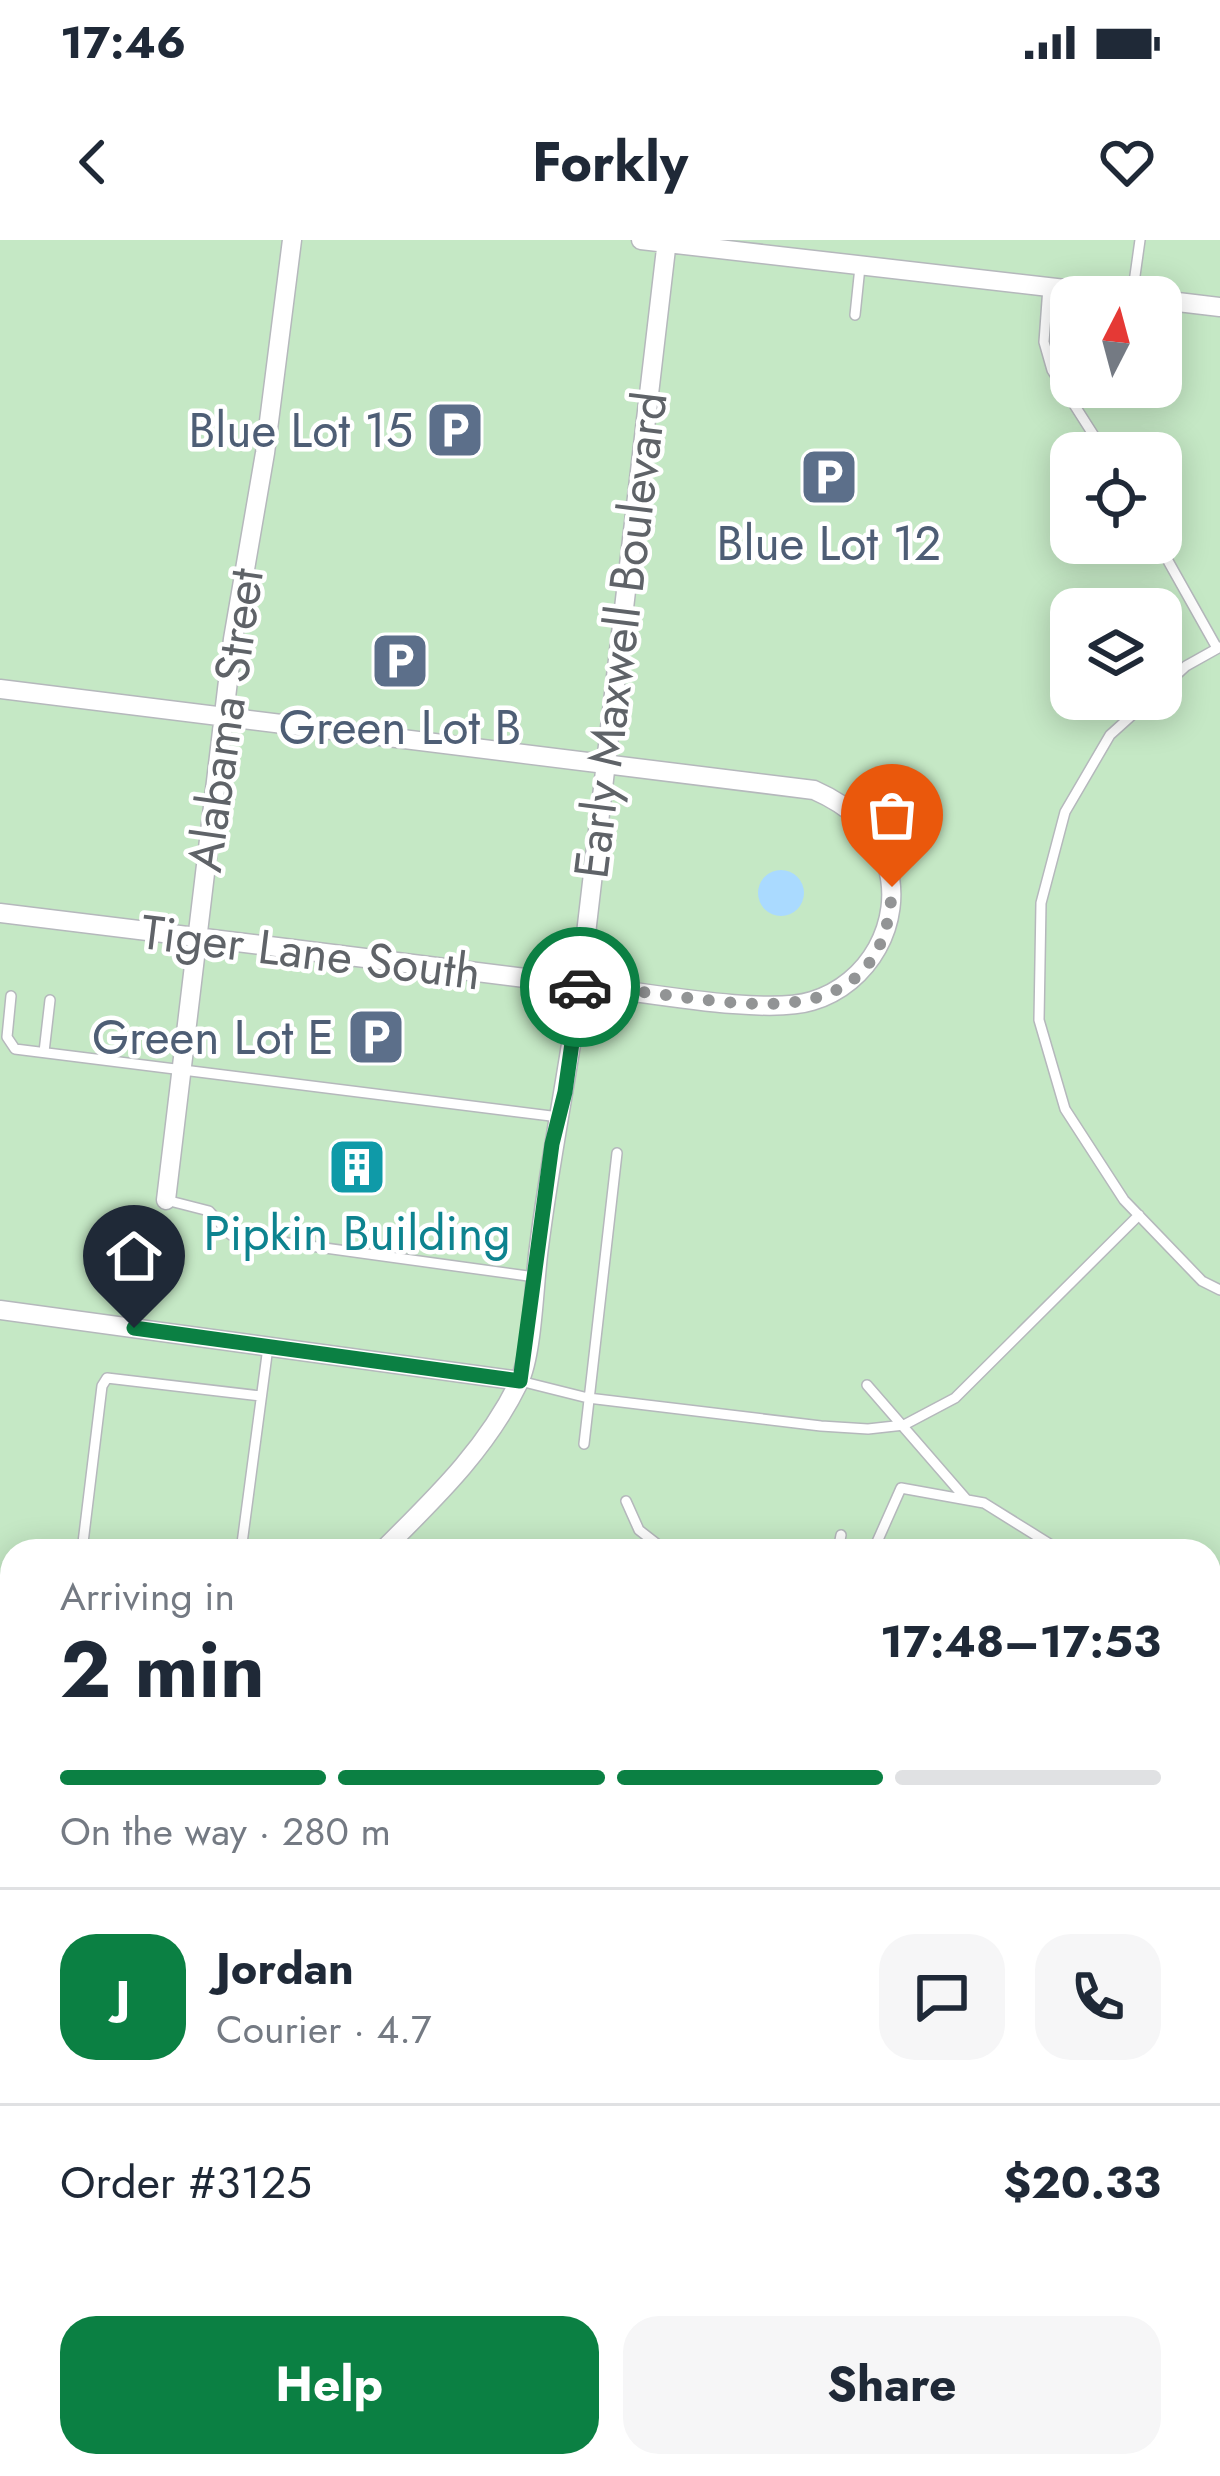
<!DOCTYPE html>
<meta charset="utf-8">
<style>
body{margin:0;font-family:Jost,sans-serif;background:#f6f6f7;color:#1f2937;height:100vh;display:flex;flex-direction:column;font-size:45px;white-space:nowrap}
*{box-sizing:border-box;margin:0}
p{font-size:39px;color:#747a83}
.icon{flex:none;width:66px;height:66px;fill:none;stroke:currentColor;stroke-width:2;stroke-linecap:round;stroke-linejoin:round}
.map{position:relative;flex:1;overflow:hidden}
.sheet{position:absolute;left:0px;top:1299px;width:1221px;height:939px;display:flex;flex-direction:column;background:#fff;border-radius:36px 36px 0 0;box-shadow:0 6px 30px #0003}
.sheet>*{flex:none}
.needle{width:78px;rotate:6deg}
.fabs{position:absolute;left:1050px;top:36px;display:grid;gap:24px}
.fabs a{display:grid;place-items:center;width:132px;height:132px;border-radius:24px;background:#fff;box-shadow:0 6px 30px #0003;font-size:60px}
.pin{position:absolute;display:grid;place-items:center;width:102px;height:102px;color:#fff;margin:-123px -51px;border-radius:50% 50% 50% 0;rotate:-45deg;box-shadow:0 0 12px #0007}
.pin .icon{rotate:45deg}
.courier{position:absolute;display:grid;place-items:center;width:120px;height:120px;margin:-60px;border:9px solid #0b8043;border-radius:50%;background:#fff;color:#222;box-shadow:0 3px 15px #0007}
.summary em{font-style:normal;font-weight:700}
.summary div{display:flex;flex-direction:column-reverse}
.summary{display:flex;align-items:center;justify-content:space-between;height:204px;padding:0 60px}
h1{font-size:78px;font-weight:700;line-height:90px}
.bar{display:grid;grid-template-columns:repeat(4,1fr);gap:18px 12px;align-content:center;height:144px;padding:0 60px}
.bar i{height:15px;border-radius:9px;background:#e0e1e3}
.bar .on{background:#0b8043}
.bar p{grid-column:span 4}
.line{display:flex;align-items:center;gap:30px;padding:0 60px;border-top:3px solid #e0e1e3}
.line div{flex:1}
.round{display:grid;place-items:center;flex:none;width:126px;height:126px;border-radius:36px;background:#f6f6f7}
.primary-button{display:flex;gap:24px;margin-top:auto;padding:24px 60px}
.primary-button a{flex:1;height:138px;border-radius:36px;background:#0b8043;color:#fff;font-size:48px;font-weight:700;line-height:138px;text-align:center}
.primary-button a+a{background:#f6f6f7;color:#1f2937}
.status{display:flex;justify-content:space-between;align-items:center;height:84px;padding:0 60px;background:#fff;direction:ltr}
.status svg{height:33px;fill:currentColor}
header{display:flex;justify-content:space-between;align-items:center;height:156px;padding:0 60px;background:#fff;font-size:54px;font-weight:700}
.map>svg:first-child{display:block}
</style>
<div class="status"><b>17:46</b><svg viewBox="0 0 49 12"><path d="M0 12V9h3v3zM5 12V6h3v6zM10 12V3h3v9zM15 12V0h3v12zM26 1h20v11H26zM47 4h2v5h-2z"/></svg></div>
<header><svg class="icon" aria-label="back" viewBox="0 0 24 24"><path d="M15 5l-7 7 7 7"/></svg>Forkly<svg class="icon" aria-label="heart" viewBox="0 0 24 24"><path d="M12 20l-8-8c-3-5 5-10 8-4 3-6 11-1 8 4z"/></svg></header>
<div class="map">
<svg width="1220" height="2236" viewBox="0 0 1220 2236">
<rect width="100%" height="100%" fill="#f1efe8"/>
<path fill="#fef7e0" d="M611 2226H914L912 2236H602Z"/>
<path fill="#e0deda" d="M1220 1559V2236H912L914 2226H1209V1573Z"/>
<path fill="#c5e8c5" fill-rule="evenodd" d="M0 0H1220V1410L1209 1421V1311H12V2157L0 2155ZM1071 57H1161V147H1071ZM1071 213H1161V303H1071ZM1071 369H1161V459H1071Z"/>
<path fill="#aadaff" d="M758 653a23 23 0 1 1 46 0a23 23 0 1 1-46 0Z"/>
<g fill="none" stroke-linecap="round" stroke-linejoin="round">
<defs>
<path id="lane" d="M1048 47 1044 102 1052 130 1105 213
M1132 57 1140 0
M855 75 860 27
M1158 303 1217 408
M1161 449 1186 426 1220 407
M1150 459 1110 495 1065 572 1041 663 1039 780 1065 869 1124 960 1202 1041 1220 1050
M11 756 7 797 15 809 559 877
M44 812 50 760
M166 960 209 971 231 995 535 1037
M520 1141 588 1158 821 1186 868 1189 904 1185 955 1158 1139 975
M867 1145 966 1259
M584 1204 617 913
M626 1261 639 1290 666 1311
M82 1311 102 1146 107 1138 261 1156
M241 1311 268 1107
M838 1311 841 1295
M873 1311 901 1248 984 1263 1061 1311
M0 1661 12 1666
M8 1764 12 1717
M1209 1835 1220 1836
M1210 1920 1220 1848
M1209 1975 1220 1976
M1209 2024 1220 2026
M937 2236 938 2226
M990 2236 991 2226
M1079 2236 1080 2226"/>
<path id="street" d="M641 0 1135 57
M1161 60 1220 67
M0 449 814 550C848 565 876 587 887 625 904 682 869 744 812 761 768 775 655 754 605 748 403 723 202 697 0 673
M166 960 233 399 265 213 292 0
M0 1070 520 1141
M382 1311C434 1259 486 1210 519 1142 533 1113 534 1041 539 1007 550 919 568 833 580 745L667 0"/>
<path id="secondary" d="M0 2177 12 2178
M378 2226 452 2236"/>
</defs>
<use href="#lane" stroke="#b5b8bc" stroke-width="12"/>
<use href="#street" stroke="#b5b8bc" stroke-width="21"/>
<use href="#secondary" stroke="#b6babf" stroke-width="30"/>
<use href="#lane" stroke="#fff" stroke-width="9"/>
<use href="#street" stroke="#fff" stroke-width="18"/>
<use href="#secondary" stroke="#fff" stroke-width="27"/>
<defs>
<path id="rail" d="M1209 1543 1220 1529
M0 2228 57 2236"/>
</defs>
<use href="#rail" stroke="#b6b7b8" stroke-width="10"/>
<use href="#rail" stroke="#fff" stroke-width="6" stroke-dasharray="18" stroke-linecap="butt"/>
</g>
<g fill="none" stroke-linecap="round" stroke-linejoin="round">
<path stroke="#929495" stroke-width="12" stroke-dasharray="0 21.6" d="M580 747C595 745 616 750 634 751 738 762 885 802 892 647"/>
<path stroke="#0b8043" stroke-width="15" d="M134 1088 520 1141 552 904 565 852 580 747"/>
</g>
<defs>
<symbol id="parking-square" viewBox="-11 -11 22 22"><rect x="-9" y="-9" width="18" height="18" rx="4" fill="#5c6f8a" stroke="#fff"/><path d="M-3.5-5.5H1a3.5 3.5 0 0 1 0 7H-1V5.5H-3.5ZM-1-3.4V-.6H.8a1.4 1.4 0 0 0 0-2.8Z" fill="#fff"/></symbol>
<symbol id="building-square" viewBox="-11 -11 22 22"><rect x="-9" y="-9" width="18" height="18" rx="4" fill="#0f9aa8" stroke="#fff"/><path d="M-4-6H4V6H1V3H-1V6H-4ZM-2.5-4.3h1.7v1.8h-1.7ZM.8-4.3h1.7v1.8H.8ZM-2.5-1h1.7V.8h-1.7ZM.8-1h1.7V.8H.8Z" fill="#fff"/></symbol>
</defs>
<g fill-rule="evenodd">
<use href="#parking-square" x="422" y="157" width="66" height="66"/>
<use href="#parking-square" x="796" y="204" width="66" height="66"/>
<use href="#parking-square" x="367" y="388" width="66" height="66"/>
<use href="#parking-square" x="343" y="764" width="66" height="66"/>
<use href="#building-square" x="324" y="894" width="66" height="66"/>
</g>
<g text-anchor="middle" stroke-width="9" stroke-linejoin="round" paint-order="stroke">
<g font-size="48" fill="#4e5e75" stroke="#fff" text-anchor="end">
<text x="413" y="207">Blue Lot 15</text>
<text x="829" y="320" text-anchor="middle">Blue Lot 12</text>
<text x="400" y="504" text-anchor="middle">Green Lot B</text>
<text x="334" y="814">Green Lot E</text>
</g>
<g font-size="48" fill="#5f6368" stroke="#fff">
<text transform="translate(620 395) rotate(-83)" y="17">Early Maxwell Boulevard</text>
<text transform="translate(225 480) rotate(-82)" y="17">Alabama Street</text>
<text transform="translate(311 712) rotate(7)" y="17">Tiger Lane South</text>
</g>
<g font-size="48" fill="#0d838f" stroke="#fff">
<text x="357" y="1010">Pipkin Building</text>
</g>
</g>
</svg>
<div class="fabs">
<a><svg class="needle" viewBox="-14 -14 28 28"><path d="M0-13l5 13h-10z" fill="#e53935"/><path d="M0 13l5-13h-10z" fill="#747a83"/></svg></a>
<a><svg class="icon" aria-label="locate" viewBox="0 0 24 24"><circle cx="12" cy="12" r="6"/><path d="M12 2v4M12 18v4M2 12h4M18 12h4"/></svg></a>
<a><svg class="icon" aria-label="layers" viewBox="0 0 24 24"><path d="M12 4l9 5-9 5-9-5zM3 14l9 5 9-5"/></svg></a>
</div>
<div class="pin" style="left:892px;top:647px;background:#ea580c"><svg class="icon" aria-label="bag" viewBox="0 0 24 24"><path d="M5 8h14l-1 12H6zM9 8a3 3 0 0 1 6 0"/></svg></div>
<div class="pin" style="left:134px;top:1088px;background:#1f2937"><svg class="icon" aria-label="home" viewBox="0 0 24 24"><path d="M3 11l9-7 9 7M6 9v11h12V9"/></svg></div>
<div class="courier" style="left:580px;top:747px"><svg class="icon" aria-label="car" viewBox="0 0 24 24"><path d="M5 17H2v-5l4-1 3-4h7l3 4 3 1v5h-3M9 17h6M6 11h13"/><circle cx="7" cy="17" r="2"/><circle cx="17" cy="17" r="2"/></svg></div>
<section class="sheet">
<div class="summary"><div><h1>2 min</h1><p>Arriving in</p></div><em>17:48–17:53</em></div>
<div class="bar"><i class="on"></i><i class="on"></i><i class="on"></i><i></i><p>On the way · 280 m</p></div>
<div class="line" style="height:216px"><b class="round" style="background:#0b8043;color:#fff">J</b><div><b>Jordan</b><p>Courier · 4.7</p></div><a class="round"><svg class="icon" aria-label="chat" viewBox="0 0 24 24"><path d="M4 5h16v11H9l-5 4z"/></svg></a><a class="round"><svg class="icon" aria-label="phone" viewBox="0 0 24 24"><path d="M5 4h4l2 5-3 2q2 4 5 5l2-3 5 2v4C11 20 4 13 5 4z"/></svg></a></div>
<div class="line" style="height:156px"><div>Order #3125</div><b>$20.33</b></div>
<div class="primary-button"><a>Help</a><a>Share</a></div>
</section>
</div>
